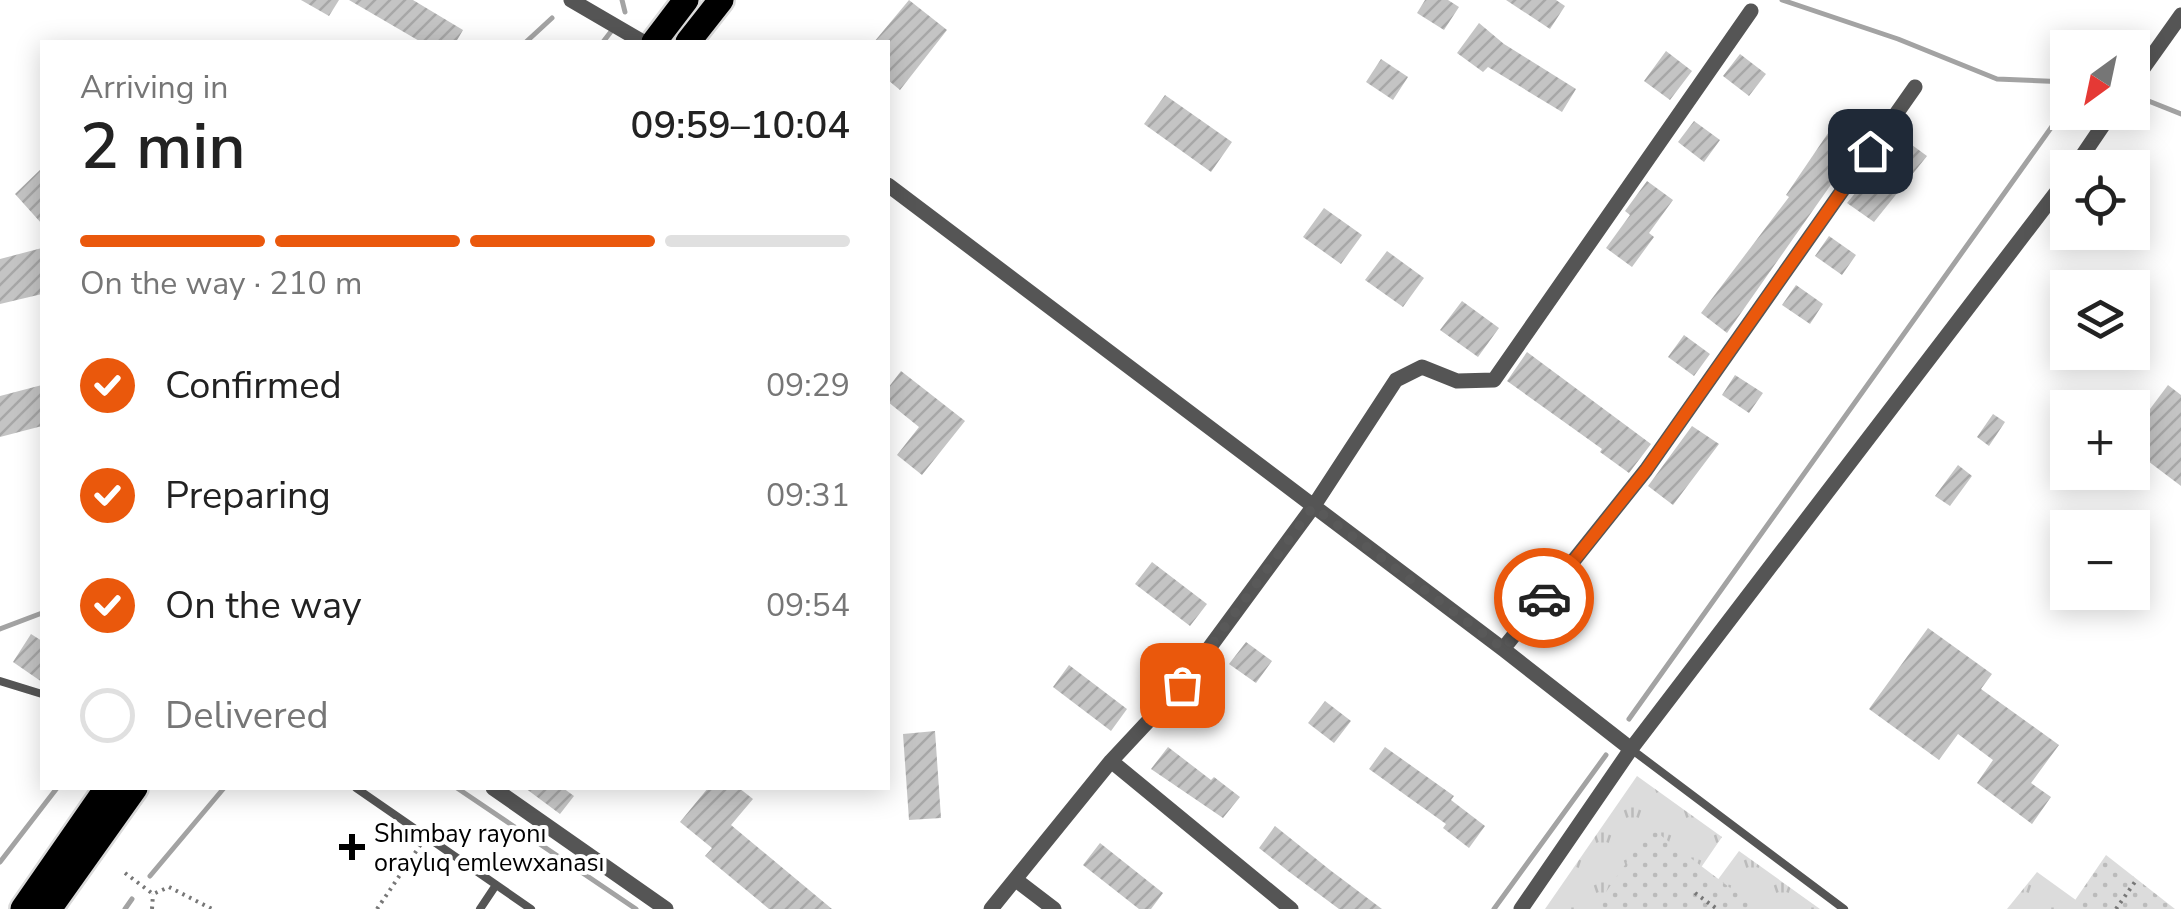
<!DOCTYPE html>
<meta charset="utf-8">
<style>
body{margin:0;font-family:"Nunito Sans",sans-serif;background:#f6f6f6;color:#222;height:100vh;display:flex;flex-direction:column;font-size:38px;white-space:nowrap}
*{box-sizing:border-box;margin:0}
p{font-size:32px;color:#767676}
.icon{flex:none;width:55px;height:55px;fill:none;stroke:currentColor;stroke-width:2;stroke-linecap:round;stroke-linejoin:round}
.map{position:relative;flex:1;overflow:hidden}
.details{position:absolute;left:40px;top:40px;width:850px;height:750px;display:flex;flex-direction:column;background:#fff;border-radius:0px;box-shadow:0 5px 25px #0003}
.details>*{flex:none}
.needle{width:65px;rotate:213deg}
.controls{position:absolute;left:2050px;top:30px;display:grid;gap:20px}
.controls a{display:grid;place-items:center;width:100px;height:100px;border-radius:0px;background:#fff;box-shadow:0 5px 25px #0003;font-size:50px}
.pin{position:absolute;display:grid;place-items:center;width:85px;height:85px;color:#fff;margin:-42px;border-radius:20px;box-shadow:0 5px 15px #0006}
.courier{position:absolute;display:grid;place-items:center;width:100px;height:100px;margin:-50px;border:8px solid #ea580c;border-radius:50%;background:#fff;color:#222;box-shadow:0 2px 12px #0007}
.overview em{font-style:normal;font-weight:600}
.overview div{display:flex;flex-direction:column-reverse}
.overview{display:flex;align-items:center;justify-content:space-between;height:170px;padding:0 40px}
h1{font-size:65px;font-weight:600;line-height:75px}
.bar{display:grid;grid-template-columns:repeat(4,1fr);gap:15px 10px;align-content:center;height:120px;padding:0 40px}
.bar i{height:12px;border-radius:8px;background:#e0e0e0}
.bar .selected{background:#ea580c}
.bar p{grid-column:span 4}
ol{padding:0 40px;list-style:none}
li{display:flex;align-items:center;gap:30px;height:110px}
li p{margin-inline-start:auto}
li .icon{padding:10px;border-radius:50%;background:#ea580c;color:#fff;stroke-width:4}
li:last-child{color:#767676}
li i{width:55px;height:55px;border:5px solid #e0e0e0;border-radius:50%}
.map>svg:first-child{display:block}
</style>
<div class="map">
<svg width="2181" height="909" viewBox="0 0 2181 909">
<defs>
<pattern id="grass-tufts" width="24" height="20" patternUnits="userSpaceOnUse" patternTransform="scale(2.5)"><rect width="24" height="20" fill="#dcdcdc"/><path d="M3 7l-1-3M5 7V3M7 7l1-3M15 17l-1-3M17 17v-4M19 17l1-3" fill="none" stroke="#bbb"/></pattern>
<pattern id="park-dots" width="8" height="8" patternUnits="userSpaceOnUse" patternTransform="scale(2.5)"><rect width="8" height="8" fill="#dcdcdc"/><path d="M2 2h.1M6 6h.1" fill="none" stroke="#bbb" stroke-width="1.8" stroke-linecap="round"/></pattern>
<pattern id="building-hatch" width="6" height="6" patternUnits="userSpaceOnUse" patternTransform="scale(2.5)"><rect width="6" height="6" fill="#c4c4c4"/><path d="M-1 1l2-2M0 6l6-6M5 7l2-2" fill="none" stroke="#a7a7a7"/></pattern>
</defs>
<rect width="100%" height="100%" fill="#fff"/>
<path fill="url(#grass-tufts)" d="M1637 776 1722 837 1691 882 1629 909H1545Z
M1739 851 1820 909H1729L1708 893Z
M2037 872 2080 903 2107 909H2007Z"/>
<path fill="url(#park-dots)" d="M1651 828 1758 909H1594Z
M2106 855 2175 909H2069Z"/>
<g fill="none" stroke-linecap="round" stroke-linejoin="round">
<path stroke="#a3a3a3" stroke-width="5" d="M622 0 625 12
M1782 0 1898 39 1997 79 2068 82
M526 42 552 18
M603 42 613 29
M2141 98 2181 114
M0 629 42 613
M1629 719 2063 111
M457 788 636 909
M0 862 57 788
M150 876 224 788
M125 909 132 899
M1494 909 1606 755"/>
</g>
<path fill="url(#building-hatch)" d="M301 0H339L329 16Z
M349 0H413L463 30 456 42H421Z
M909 0 947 30 900 90 888 80V42H874Z
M1425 0H1448L1459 7 1444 30 1417 13Z
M1506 0H1556L1565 6 1550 29Z
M1479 23 1504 44 1576 89 1562 112 1488 67 1483 72 1457 53Z
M1666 51 1692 71 1670 100 1644 81Z
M1740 54 1766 74 1749 96 1723 76Z
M1381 59 1408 77 1393 100 1366 82Z
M1165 95 1232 142 1211 172 1144 124Z
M1839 117 1865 136 1727 333 1701 313 1789 197 1786 195Z
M1694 121 1720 140 1704 162 1678 142Z
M1901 137 1927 156 1874 222 1847 203Z
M42 168V224L15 194Z
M1647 181 1673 200 1649 233 1654 237 1632 267 1606 248 1630 215 1625 211Z
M1324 208 1362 235 1341 264 1303 237Z
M1829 236 1856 255 1842 275 1815 256Z
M42 248V294L0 304V259Z
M1387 251 1424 278 1403 307 1365 280Z
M1796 285 1823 304 1810 324 1782 305Z
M1462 301 1499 328 1478 357 1440 330Z
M1684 335 1710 354 1694 376 1668 357Z
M1527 352 1651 444 1629 473 1600 452 1602 449 1507 381Z
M901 371 965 421 922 475 897 455 919 427 888 402V388Z
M1735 375 1763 393 1749 413 1722 395Z
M42 385V426L0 437V396Z
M2168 385 2181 395V486L2132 449V433Z
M1993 414 2005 422 1989 446 1977 437Z
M1692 426 1719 444 1673 505 1648 486Z
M1958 465 1972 476 1950 506 1935 496Z
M1152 562 1207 604 1190 626 1135 584Z
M1928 628 1992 674 1981 689 2059 745 2031 783 2051 797 2032 824 1977 783 1993 760 1958 734 1939 760 1869 709Z
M31 634 42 641V682L13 662Z
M1246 642 1272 661 1256 683 1229 664Z
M1069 665 1127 709 1111 731 1053 687Z
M1325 701 1351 721 1334 743 1308 723Z
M935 731 941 818 909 820 903 734Z
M1168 747 1211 780 1214 777 1240 797 1223 818 1151 769Z
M1385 747 1454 796 1451 800 1485 826 1469 848 1443 828 1446 824 1369 769Z
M525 788H563L574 796 560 814Z
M708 788H739L753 799 731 825 832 909H769L705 856 712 848 680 822Z
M1275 826 1330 870 1382 909H1339L1288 871 1259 848Z
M1100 843 1163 893 1151 909H1139L1083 865Z"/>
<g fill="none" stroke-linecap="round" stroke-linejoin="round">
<defs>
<path id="primary" d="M654 42 686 0
M688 42 721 0
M23 909 107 788
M49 909 135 788"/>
</defs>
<use href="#primary" stroke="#dbdbdb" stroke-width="30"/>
<path stroke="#777" stroke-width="4" stroke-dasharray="2.5 5" stroke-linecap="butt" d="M125 873 153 894 169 887 212 909
M1695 893 1717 909
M152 909 153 894
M377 909 421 844
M2116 909 2137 879"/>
<path stroke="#555" stroke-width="8" d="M0 681 42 694
M1631 749 1844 909
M356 788 531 909
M480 909 496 885"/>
<path stroke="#555" stroke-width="15" d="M571 0 643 42
M2132 84 2181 15
M2074 168 2112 112
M888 185 1503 649 1631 749
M1503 649 1646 470 1915 87
M1111 761 1291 909
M493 788 666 909
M1016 880 1054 909
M991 909 1111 761 1182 685 1313 507 1396 380 1422 367 1457 381 1494 380 1751 11
M1521 909 1631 749 2068 177"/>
<use href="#primary" stroke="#000" stroke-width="25"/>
</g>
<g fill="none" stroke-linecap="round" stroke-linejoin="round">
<path stroke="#595959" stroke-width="10" stroke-dasharray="0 18" d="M1182 685 1313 507 1504 649 1544 598"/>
<path stroke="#ea580c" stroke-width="12" d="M1544 598 1646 470 1870 151"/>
</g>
<path fill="#000" stroke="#fff" stroke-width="4" d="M347 832h10v10h10v10h-10v10h-10v-10h-10v-10h10z"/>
<g text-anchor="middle" stroke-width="8" stroke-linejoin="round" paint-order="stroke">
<g font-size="25" fill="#000" stroke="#fff" text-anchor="start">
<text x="374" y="842">Shımbay rayonı<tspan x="374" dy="29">oraylıq emlewxanası</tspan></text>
</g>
</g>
</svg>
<div class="controls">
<a><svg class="needle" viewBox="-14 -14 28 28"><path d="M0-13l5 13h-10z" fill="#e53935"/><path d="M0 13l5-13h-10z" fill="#767676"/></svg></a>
<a><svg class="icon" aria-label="locate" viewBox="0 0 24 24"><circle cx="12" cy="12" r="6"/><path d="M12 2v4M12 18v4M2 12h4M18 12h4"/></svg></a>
<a><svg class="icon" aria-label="layers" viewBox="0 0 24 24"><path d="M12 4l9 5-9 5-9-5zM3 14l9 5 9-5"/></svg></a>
<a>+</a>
<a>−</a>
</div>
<div class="pin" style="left:1182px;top:685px;background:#ea580c"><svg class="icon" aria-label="bag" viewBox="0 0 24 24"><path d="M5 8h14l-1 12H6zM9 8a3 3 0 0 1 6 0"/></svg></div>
<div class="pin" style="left:1870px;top:151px;background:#1f2937"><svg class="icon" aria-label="home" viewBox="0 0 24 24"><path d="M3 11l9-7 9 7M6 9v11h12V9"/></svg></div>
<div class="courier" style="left:1544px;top:598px"><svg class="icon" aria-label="car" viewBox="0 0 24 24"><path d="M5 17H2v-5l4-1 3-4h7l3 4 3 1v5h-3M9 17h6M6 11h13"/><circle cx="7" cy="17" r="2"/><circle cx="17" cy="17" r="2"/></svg></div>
<section class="details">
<div class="overview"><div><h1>2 min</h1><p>Arriving in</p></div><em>09:59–10:04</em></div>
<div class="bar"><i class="selected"></i><i class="selected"></i><i class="selected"></i><i></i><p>On the way · 210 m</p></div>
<ol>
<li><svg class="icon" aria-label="check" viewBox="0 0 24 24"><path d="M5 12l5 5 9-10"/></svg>Confirmed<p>09:29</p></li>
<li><svg class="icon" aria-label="check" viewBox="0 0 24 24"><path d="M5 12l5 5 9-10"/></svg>Preparing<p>09:31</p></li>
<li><svg class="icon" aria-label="check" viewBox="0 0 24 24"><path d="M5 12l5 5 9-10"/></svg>On the way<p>09:54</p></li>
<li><i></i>Delivered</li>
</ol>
</section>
</div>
